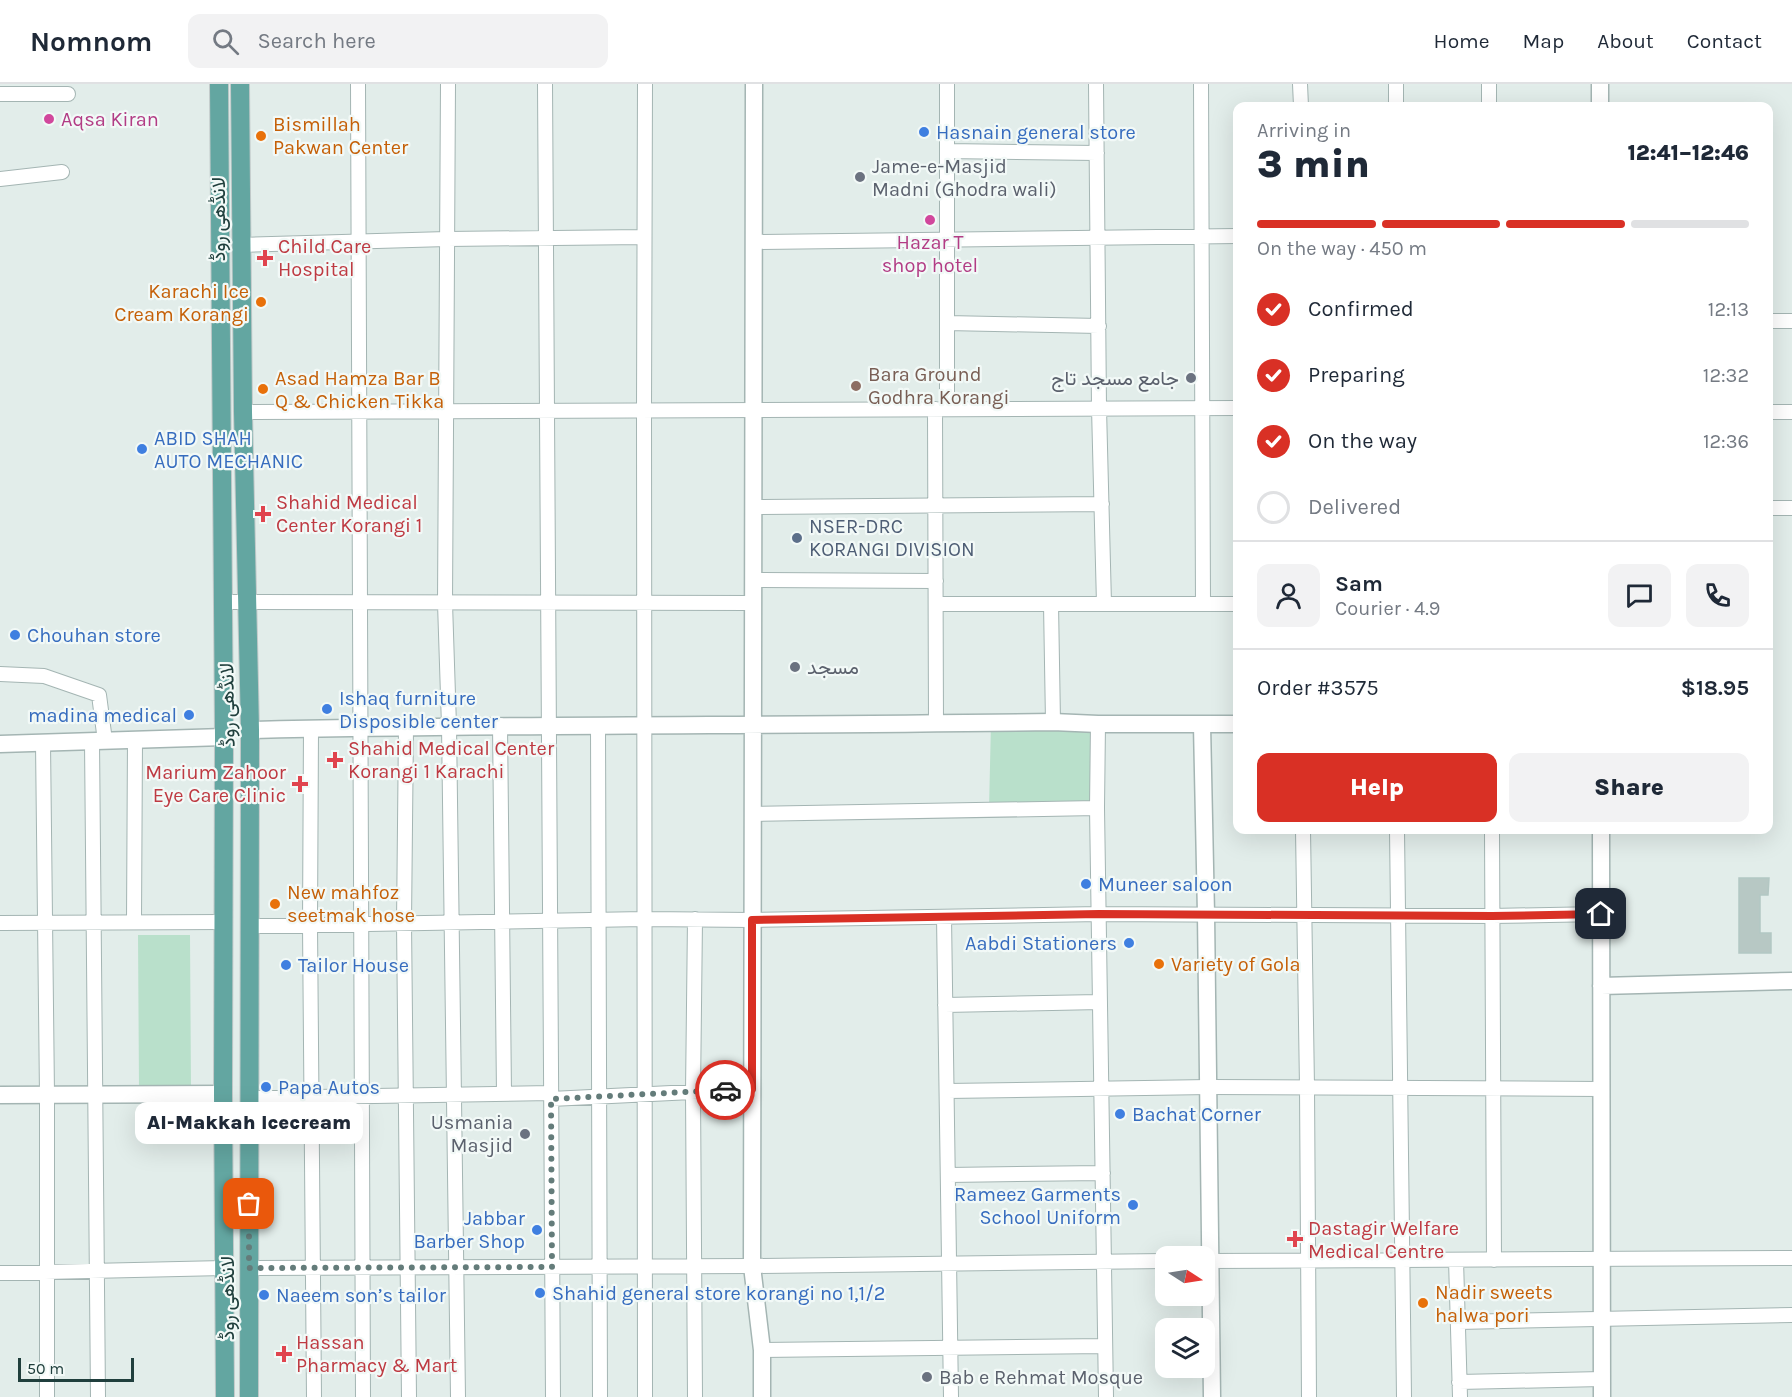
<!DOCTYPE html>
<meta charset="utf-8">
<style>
body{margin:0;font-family:Karla,Vazirmatn,sans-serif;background:#f2f2f3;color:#1f2937;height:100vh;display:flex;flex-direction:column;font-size:22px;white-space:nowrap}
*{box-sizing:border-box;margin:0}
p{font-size:20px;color:#747a83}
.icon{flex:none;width:33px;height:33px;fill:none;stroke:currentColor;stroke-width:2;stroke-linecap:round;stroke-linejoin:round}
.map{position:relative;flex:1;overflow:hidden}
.panel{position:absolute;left:1233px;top:18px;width:540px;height:732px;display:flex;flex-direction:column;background:#fff;border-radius:12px;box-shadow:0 6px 24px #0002}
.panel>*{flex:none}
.needle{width:39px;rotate:102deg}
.tools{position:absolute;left:1155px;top:1162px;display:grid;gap:12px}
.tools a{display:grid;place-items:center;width:60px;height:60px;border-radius:12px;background:#fff;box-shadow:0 6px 24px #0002;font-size:30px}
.scale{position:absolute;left:18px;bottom:15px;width:116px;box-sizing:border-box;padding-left:6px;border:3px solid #203f3d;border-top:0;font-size:16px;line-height:21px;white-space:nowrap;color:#203f3d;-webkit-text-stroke:4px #f2f9f7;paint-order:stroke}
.pin{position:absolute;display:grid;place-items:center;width:51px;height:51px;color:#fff;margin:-26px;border-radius:12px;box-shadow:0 3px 9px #0006}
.courier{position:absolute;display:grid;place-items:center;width:60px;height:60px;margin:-30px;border:4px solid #d93025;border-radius:50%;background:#fff;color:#222;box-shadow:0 2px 8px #0007}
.bubble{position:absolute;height:42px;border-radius:12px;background:#fff;box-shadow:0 6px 24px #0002;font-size:20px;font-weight:800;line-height:42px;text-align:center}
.overview em{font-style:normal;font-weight:800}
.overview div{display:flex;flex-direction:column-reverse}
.overview{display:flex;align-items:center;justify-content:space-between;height:102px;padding:0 24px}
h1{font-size:39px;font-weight:800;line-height:45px}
.bar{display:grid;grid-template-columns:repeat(4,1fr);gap:9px 6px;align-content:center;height:72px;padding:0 24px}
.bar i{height:8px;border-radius:4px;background:#e0e1e3}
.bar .selected{background:#d93025}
.bar p{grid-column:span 4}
.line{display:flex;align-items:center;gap:15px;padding:0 24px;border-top:2px solid #e0e1e3}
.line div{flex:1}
.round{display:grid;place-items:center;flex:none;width:63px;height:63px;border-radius:12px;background:#f2f2f3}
ol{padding:0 24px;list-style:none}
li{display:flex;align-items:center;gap:18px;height:66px}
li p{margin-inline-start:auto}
li .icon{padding:6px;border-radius:50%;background:#d93025;color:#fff;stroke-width:4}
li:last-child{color:#747a83}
li i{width:33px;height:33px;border:3px solid #e0e1e3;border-radius:50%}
.cta{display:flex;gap:12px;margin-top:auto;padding:12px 24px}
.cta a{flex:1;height:69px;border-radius:12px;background:#d93025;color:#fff;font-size:24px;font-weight:800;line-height:69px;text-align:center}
.cta a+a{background:#f2f2f3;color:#1f2937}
header{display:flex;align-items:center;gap:36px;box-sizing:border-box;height:84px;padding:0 30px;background:#fff;border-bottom:2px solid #e0e1e3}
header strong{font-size:28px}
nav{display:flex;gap:33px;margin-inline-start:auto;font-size:21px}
.search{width:420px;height:54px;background:#f2f2f3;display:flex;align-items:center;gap:15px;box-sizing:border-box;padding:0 21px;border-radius:12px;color:#747a83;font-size:22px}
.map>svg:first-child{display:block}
</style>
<header>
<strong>Nomnom</strong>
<div class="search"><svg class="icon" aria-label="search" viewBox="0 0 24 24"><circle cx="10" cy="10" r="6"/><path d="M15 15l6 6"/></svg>Search here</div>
<nav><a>Home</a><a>Map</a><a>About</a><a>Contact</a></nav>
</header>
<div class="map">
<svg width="1792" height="1313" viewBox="0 0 1792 1313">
<rect width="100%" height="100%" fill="#e2edea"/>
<path fill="#b9e0cb" d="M991 639 1098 640 1097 724 989 725Z
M138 851H190L191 1004H139Z"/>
<path fill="#b7c8c4" stroke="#b3c7c3" stroke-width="1.5" d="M1739 794H1769L1768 811H1760V849H1771V869H1739Z"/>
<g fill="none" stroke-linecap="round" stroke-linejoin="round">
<defs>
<path id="minor" d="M358 0 363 1313
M448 0 445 519 449 642 458 1313
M545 0 553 1313
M947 0V325
M1096 0 1099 324 1104 520
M1201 0 1203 520
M1300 0 1301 22
M1396 0V22
M0 10H68
M1489 22V0
M947 67 1097 69
M0 95 62 88
M753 158 1238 152
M240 161 447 155 644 153
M1768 237H1792
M947 239 1099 242
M935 325 936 640
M243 328 1238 324
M1768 328H1792
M753 423 1102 420
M1768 424H1792
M753 496 936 497
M222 518 753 519
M936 520H1238
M1051 520 1053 638
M0 590 44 592 99 611 105 657
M1098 640 1097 724 1106 1313
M500 641 504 1010
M598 641 600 1313
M406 643 404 839 409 1313
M311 645 310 841 314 1313
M92 657 98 1313
M43 659 47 1011V1313
M752 730 1097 724
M1303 746 1307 1003 1309 1313
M1397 746 1404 1313
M1492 746 1494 1176
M944 833 951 1313
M695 835 693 1008 695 1313
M134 837 135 656
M0 839 224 838
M250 842 644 835 752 836 1099 830 1492 832 1601 830
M945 921 1100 918
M947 1007 1209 1003 1601 1005
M250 1014 551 1009
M551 1015 752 1005
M948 1091 1103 1089
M1456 1176 1460 1313
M1204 1177 1792 1174
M249 1184 752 1182 1166 1177
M0 1189 224 1184
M1458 1238 1792 1231
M762 1266 1105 1262
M1459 1298 1602 1295
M645 1313 644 327 645 0"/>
<path id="tertiary" d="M754 0 752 1182 762 1266V1313
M1600 0V22
M1202 641 1206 830 1212 1313
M250 646C518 640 785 642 1053 638L1098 640H1238
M0 660 224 653
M1601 746 1602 1313
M1601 902 1792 897
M0 1011 223 1010"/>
<path id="primary" d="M219 0 224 653 223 1010 225 1313
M240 0 243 328 250 646 249 1313"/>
</defs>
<use href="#minor" stroke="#a4b5b3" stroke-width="16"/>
<use href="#tertiary" stroke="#a4b5b3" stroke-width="19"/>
<use href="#primary" stroke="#c1c9c9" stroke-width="20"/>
<use href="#minor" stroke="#fff" stroke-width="14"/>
<use href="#tertiary" stroke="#fff" stroke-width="16"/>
<use href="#primary" stroke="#63a6a1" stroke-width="18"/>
</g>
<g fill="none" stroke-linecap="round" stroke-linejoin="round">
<path stroke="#647c7a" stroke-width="6" stroke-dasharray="0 10.8" d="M249 1120V1184L552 1183 551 1015 725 1006"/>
<path stroke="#d93025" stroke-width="8" d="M725 1006 752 1005V836L1099 830 1492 832 1601 830"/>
</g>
<g fill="#d1479c" stroke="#f2f9f7" stroke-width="2">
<circle cx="49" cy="35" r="6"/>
<circle cx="930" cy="136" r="6"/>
</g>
<g fill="#3f7fe0" stroke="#f2f9f7" stroke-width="2">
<circle cx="924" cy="48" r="6"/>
<circle cx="142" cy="365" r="6"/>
<circle cx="15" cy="551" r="6"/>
<circle cx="327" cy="625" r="6"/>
<circle cx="189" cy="631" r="6"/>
<circle cx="1086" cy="800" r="6"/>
<circle cx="1129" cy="859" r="6"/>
<circle cx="286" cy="881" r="6"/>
<circle cx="266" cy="1003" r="6"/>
<circle cx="1120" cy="1030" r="6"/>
<circle cx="1133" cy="1121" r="6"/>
<circle cx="537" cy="1146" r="6"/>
<circle cx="540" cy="1209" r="6"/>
<circle cx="264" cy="1211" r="6"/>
</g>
<g fill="#e8710a" stroke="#f2f9f7" stroke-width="2">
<circle cx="261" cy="52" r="6"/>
<circle cx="261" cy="218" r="6"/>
<circle cx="263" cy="305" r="6"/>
<circle cx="275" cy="820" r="6"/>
<circle cx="1159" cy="880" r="6"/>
<circle cx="1423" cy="1219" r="6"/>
</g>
<g fill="#6b7280" stroke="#f2f9f7" stroke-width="2">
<circle cx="860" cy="93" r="6"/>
<circle cx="1191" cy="294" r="6"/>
<circle cx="795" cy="583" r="6"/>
<circle cx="525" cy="1050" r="6"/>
<circle cx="927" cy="1293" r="6"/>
</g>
<g fill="#e0444e" stroke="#f2f9f7" stroke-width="2">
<path d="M262 165h6v6h6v6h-6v6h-6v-6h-6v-6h6z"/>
<path d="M260 421h6v6h6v6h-6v6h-6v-6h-6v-6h6z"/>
<path d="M332 667h6v6h6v6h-6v6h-6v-6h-6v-6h6z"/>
<path d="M297 691h6v6h6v6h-6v6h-6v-6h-6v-6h6z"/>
<path d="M1292 1146h6v6h6v6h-6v6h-6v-6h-6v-6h6z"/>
<path d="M281 1261h6v6h6v6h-6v6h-6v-6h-6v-6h6z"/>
</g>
<circle fill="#8d6e63" stroke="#f2f9f7" stroke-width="2" cx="856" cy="302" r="6"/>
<circle fill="#5c6f8a" stroke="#f2f9f7" stroke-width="2" cx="797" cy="454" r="6"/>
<g text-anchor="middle" stroke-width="4.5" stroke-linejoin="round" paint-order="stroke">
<g font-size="20" fill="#b23c85" stroke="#f2f9f7" text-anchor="start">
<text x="61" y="42">Aqsa Kiran</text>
<text x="930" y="165" text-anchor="middle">Hazar T<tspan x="930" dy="23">shop hotel</tspan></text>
</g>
<g font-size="20" fill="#c56008" stroke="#f2f9f7" text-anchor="start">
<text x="273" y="47">Bismillah<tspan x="273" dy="23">Pakwan Center</tspan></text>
<text x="249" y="214" text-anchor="end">Karachi Ice<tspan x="249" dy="23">Cream Korangi</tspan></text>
<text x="275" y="301">Asad Hamza Bar B<tspan x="275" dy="23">Q &amp; Chicken Tikka</tspan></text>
<text x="287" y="815">New mahfoz<tspan x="287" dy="23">seetmak hose</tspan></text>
<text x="1171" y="887">Variety of Gola</text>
<text x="1435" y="1215">Nadir sweets<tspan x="1435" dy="23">halwa pori</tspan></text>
</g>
<g font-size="20" fill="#366cbe" stroke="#f2f9f7" text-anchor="start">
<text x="936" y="55">Hasnain general store</text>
<text x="154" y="361">ABID SHAH<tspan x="154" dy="23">AUTO MECHANIC</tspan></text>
<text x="27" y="558">Chouhan store</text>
<text x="339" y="621">Ishaq furniture<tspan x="339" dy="23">Disposible center</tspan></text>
<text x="177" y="638" text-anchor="end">madina medical</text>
<text x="1098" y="807">Muneer saloon</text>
<text x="1117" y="866" text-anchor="end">Aabdi Stationers</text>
<text x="298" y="888">Tailor House</text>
<text x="278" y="1010">Papa Autos</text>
<text x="1132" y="1037">Bachat Corner</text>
<text x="1121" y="1117" text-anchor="end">Rameez Garments<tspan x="1121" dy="23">School Uniform</tspan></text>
<text x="525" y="1141" text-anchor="end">Jabbar<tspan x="525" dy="23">Barber Shop</tspan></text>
<text x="552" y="1216">Shahid general store korangi no 1,1/2</text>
<text x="276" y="1218">Naeem son’s tailor</text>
</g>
<g font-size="20" fill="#5b616d" stroke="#f2f9f7" text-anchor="start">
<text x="872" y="89">Jame-e-Masjid<tspan x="872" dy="23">Madni (Ghodra wali)</tspan></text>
<text x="1179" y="301" text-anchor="end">جامع مسجد تاج</text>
<text x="807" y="590">مسجد</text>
<text x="513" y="1045" text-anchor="end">Usmania<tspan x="513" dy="23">Masjid</tspan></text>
<text x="939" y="1300">Bab e Rehmat Mosque</text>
</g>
<g font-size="20" fill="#203f3d" stroke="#f2f9f7">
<text transform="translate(218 135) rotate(-90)" y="7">لانڈھی روڈ</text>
<text transform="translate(227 621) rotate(-91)" y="7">لانڈھی روڈ</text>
<text transform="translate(227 1214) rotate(-90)" y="7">لانڈھی روڈ</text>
</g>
<g font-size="20" fill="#be3a42" stroke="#f2f9f7" text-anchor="start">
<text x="278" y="169">Child Care<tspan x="278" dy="23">Hospital</tspan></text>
<text x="276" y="425">Shahid Medical<tspan x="276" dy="23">Center Korangi 1</tspan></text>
<text x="348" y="671">Shahid Medical Center<tspan x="348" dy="23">Korangi 1 Karachi</tspan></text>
<text x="286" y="695" text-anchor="end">Marium Zahoor<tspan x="286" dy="23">Eye Care Clinic</tspan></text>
<text x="1308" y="1151">Dastagir Welfare<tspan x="1308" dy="23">Medical Centre</tspan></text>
<text x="296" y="1265">Hassan<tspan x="296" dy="23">Pharmacy &amp; Mart</tspan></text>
</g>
<g font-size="20" fill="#785e54" stroke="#f2f9f7" text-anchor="start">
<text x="868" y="297">Bara Ground<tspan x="868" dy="23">Godhra Korangi</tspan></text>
</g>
<g font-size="20" fill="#4e5e75" stroke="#f2f9f7" text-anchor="start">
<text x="809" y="449">NSER-DRC<tspan x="809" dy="23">KORANGI DIVISION</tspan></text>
</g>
</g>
</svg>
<div class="tools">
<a><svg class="needle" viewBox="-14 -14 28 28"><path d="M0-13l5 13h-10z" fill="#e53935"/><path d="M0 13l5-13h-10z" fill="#747a83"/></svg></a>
<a><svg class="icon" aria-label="layers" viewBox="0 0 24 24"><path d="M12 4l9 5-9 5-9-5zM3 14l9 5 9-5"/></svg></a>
</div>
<div class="scale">50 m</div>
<div class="pin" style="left:249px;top:1120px;background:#ea580c"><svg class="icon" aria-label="bag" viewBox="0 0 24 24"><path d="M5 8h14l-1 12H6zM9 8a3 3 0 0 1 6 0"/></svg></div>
<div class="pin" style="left:1601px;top:830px;background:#1f2937"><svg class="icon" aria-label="home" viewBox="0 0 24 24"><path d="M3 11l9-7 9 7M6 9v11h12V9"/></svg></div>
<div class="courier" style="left:725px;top:1006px"><svg class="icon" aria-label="car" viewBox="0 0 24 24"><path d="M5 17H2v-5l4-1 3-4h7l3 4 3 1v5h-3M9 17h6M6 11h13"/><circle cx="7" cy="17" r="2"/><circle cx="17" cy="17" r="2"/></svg></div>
<div class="bubble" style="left:135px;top:1018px;width:228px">Al-Makkah Icecream</div>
<section class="panel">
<div class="overview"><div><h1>3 min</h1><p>Arriving in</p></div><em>12:41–12:46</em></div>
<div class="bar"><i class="selected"></i><i class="selected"></i><i class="selected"></i><i></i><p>On the way · 450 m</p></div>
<ol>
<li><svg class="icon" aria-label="check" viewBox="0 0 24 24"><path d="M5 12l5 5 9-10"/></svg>Confirmed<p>12:13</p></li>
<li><svg class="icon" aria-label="check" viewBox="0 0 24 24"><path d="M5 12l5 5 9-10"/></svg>Preparing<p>12:32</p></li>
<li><svg class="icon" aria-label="check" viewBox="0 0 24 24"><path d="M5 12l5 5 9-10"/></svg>On the way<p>12:36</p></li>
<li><i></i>Delivered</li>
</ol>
<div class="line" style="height:108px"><a class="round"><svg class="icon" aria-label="person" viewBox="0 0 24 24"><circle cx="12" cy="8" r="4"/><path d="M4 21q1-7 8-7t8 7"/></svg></a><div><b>Sam</b><p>Courier · 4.9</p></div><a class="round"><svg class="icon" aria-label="chat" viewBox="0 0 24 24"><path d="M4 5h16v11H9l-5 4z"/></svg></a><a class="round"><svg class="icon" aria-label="phone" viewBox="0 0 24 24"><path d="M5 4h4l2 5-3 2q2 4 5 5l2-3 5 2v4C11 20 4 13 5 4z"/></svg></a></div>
<div class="line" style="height:78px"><div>Order #3575</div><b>$18.95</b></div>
<div class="cta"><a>Help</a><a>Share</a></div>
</section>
</div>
